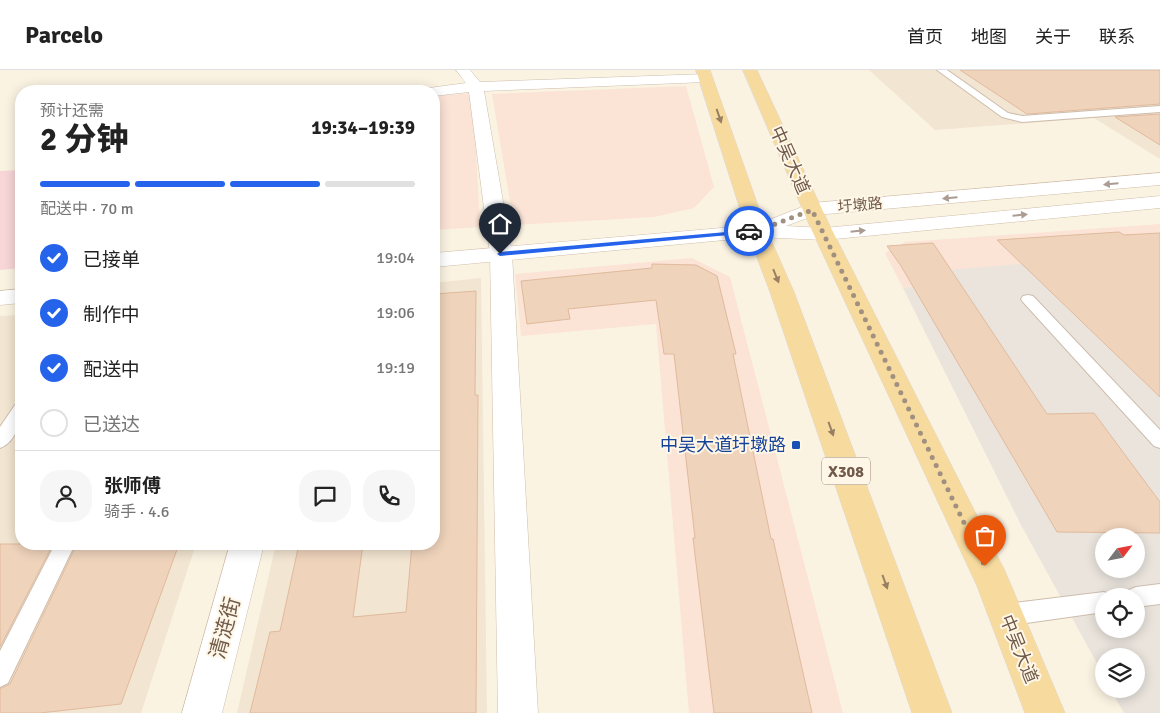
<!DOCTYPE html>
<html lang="zh">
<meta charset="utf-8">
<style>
body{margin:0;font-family:Signika,"Noto Sans SC",sans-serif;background:#f6f6f6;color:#222;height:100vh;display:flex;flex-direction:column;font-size:19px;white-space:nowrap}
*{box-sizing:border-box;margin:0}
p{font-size:16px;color:#767676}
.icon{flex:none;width:28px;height:28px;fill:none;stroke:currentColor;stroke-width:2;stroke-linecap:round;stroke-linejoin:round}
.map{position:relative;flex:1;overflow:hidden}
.side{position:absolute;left:15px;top:15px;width:425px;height:465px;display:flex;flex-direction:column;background:#fff;border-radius:20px;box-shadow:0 2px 12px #0003}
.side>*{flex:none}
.needle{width:32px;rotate:58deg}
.controls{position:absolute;left:1095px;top:458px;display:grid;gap:10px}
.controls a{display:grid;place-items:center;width:50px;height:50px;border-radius:50%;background:#fff;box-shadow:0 2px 12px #0003;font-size:25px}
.pin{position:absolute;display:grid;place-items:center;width:42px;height:42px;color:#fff;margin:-51px -21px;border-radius:50% 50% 50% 0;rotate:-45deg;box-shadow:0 0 5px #0007}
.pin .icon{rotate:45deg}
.courier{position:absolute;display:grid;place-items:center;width:50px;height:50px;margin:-25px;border:4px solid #2563eb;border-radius:50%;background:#fff;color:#222;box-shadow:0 1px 6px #0007}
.headline em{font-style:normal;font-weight:800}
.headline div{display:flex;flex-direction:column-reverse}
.headline{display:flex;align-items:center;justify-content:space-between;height:85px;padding:0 25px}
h1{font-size:32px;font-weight:800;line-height:38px}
.bar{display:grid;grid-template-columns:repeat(4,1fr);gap:8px 5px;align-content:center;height:60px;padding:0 25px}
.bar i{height:6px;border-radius:4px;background:#e0e0e0}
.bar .active{background:#2563eb}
.bar p{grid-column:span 4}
.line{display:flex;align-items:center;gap:12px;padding:0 25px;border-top:1px solid #e0e0e0}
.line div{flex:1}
.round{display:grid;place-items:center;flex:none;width:52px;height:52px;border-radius:20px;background:#f6f6f6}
ol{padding:0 25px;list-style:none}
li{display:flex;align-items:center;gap:15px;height:55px}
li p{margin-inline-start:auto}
li .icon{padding:5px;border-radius:50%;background:#2563eb;color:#fff;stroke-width:4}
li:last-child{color:#767676}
li i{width:28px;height:28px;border:2px solid #e0e0e0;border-radius:50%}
header{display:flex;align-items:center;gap:30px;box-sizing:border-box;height:70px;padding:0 25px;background:#fff;border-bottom:1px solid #e0e0e0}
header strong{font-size:24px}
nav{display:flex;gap:28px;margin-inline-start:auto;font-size:18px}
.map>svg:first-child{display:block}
</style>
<header>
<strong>Parcelo</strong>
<nav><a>首页</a><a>地图</a><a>关于</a><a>联系</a></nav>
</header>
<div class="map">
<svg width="1160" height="643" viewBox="0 0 1160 643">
<rect width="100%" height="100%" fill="#fbf3e2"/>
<path fill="#f2e5d1" d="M869 0H1160V89L1094 48 935 60Z
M481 208 487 643H237L276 474H434V213Z
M21 245V474H196L141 643H0V246Z"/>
<path fill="#fbe3d6" d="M686 16 714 117 694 138 654 147 514 155 492 24Z
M473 23 480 157 434 160V26Z
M1160 154V204L956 213 903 218 885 183 905 172Z
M692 188 730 207 843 643H689L656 254 521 266 515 204Z"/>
<path fill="#eae4dd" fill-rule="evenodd" d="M1092 188 1160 204V643H1124L1110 619H1136V586H1104V606L1021 455 903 218 956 213 948 200ZM1104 466H1136V499H1104ZM1104 526H1136V559H1104Z"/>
<path fill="#f8d6d8" d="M21 100V198L0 200V101Z"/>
<path fill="#efd3bb" stroke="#e0ba9d" d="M960 0H1160V34L1027 44Z
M1160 44V75L1115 47Z
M1119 162 1124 165 1160 163V327L997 170Z
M933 173 1047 344 1094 343 1160 432V463L1057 462 901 196 887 176Z
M652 194 696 195 717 206 736 284H733L771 469H773L812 643H714L693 468H695L674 284H664L656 230 568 239 570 249 527 254 521 211 652 198Z
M476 221 475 325H478L476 643H250L270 562 280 561 299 474H363L353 547 406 542 412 474H434V292L436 257H434V224Z
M0 474H53L0 577Z
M77 474H179L121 634 40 643H0V619L10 614Z"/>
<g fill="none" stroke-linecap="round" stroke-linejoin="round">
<defs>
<path id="service" d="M937 0H947L1008 43 1022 46 1160 36V42L1022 52 1002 47Z
M1028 225 1033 226 1160 360V378L1154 376 1023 232 1021 229 1023 226Z
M21 333C22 348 17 372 0 378V357L15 335Z
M55 474H75L8 613 0 617V581Z
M1160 514V534L1136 537V526H1126L1129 520 1136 517Z
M1104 522 1112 526H1104V542L1006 556 998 552 995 545 998 538 1006 534Z"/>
<path id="minor" d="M456 0H470L480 12 706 4 711 5 713 8 711 11 706 12 484 21 512 184 538 643H498L490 184 469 22 434 26V21H426L429 18 466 13Z
M230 474H264L222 643H182Z"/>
<path id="secondary" d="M1160 103V115L815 145 786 156 824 158 1160 126V138L824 170 757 167 434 197V183L756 155 812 133Z
M21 219V233L0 235V221Z"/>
<path id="primary" d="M696 0H710L767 161 794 222 952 643H912L770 222 747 161Z
M743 0H757L828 152 1005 501 1065 643H1025L977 516 808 152Z"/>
</defs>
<use href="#service" stroke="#cdbdad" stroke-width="2"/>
<use href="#minor" stroke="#cdbdad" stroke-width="1"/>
<use href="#secondary" stroke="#d0bdaa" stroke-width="1"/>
<use href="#primary" stroke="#ddd7d4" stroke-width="1"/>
<use href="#service" fill="#fff" fill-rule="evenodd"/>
<use href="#minor" fill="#fff" fill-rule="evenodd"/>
<use href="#secondary" fill="#fff" fill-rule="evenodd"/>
<use href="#primary" fill="#f6da9e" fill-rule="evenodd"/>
</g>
<defs><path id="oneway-solid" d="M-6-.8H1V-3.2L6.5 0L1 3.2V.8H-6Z" transform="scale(1.25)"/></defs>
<g fill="#998063">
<use href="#oneway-solid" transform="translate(719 46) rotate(71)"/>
<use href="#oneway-solid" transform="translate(776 206) rotate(68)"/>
<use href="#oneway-solid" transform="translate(831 359) rotate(70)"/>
<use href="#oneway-solid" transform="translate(885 512) rotate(70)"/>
</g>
<g fill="#aa9c92">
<use href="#oneway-solid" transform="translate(1111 114) rotate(175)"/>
<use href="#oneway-solid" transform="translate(950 128) rotate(175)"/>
<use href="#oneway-solid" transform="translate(1020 145) rotate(-6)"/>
<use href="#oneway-solid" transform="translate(858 161) rotate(-6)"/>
</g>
<path fill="#2563eb" d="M749 160 751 163 500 186 497 184 500 182Z"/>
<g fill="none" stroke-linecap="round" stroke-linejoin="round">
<path stroke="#a1907f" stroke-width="5" stroke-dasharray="0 9" d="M749 161H757L812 140 985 496"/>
</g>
<rect fill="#1a4fb4" stroke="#fef7e8" stroke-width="2" x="791" y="370" width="10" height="10" rx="2.5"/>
<g text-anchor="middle" stroke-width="4" stroke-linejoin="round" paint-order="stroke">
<g font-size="15" fill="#715a4a" stroke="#fef7e8">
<text transform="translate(860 135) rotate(-5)" y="5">圩墩路</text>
</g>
<rect fill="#fef7e8" stroke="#9b8979" stroke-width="1" x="822" y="387.5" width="48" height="27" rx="4"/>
<g font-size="16" font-weight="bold" fill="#715a4a">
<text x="846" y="407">X308</text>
</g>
<g font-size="18" fill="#715a4a" stroke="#fef7e8">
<text transform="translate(790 90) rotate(66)" y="6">中吴大道</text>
<text transform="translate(1019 579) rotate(68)" y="6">中吴大道</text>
</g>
<g font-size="18" fill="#164399" stroke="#fef7e8" text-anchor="end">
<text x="786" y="381">中吴大道圩墩路</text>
</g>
<g font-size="21" fill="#715a4a" stroke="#fef7e8">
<text transform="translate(225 558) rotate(-75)" y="7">清涟街</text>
</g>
</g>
</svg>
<div class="controls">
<a><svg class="needle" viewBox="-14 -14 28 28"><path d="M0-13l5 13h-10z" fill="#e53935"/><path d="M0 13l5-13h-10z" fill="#767676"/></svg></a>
<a><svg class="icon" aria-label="locate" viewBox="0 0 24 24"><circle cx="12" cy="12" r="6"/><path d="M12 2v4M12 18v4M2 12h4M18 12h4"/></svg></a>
<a><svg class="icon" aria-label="layers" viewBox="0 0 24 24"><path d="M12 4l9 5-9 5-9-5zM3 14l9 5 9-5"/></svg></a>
</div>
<div class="pin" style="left:985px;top:496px;background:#ea580c"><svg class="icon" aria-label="bag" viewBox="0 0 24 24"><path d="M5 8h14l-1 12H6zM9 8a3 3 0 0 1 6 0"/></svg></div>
<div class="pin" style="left:500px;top:184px;background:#1f2937"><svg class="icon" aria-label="home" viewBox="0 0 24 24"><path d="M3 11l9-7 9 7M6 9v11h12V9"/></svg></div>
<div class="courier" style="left:749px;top:161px"><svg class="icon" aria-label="car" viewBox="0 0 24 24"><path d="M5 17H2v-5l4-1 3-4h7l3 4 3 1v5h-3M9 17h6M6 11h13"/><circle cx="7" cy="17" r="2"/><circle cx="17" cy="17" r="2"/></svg></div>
<section class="side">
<div class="headline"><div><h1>2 分钟</h1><p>预计还需</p></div><em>19:34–19:39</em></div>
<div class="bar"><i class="active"></i><i class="active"></i><i class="active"></i><i></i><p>配送中 · 70 m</p></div>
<ol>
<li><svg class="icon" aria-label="check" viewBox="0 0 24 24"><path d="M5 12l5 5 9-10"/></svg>已接单<p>19:04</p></li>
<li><svg class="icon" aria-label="check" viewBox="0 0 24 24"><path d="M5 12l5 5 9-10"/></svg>制作中<p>19:06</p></li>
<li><svg class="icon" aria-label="check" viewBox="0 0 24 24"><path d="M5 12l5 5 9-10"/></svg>配送中<p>19:19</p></li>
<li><i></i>已送达</li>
</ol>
<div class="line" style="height:90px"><a class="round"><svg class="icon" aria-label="person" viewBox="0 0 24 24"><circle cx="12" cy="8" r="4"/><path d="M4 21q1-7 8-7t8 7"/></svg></a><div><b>张师傅</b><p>骑手 · 4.6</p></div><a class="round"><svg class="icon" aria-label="chat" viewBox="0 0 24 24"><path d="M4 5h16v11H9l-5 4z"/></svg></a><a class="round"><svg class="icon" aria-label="phone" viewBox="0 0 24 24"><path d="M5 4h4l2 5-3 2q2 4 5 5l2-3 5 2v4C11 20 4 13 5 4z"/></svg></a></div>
</section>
</div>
